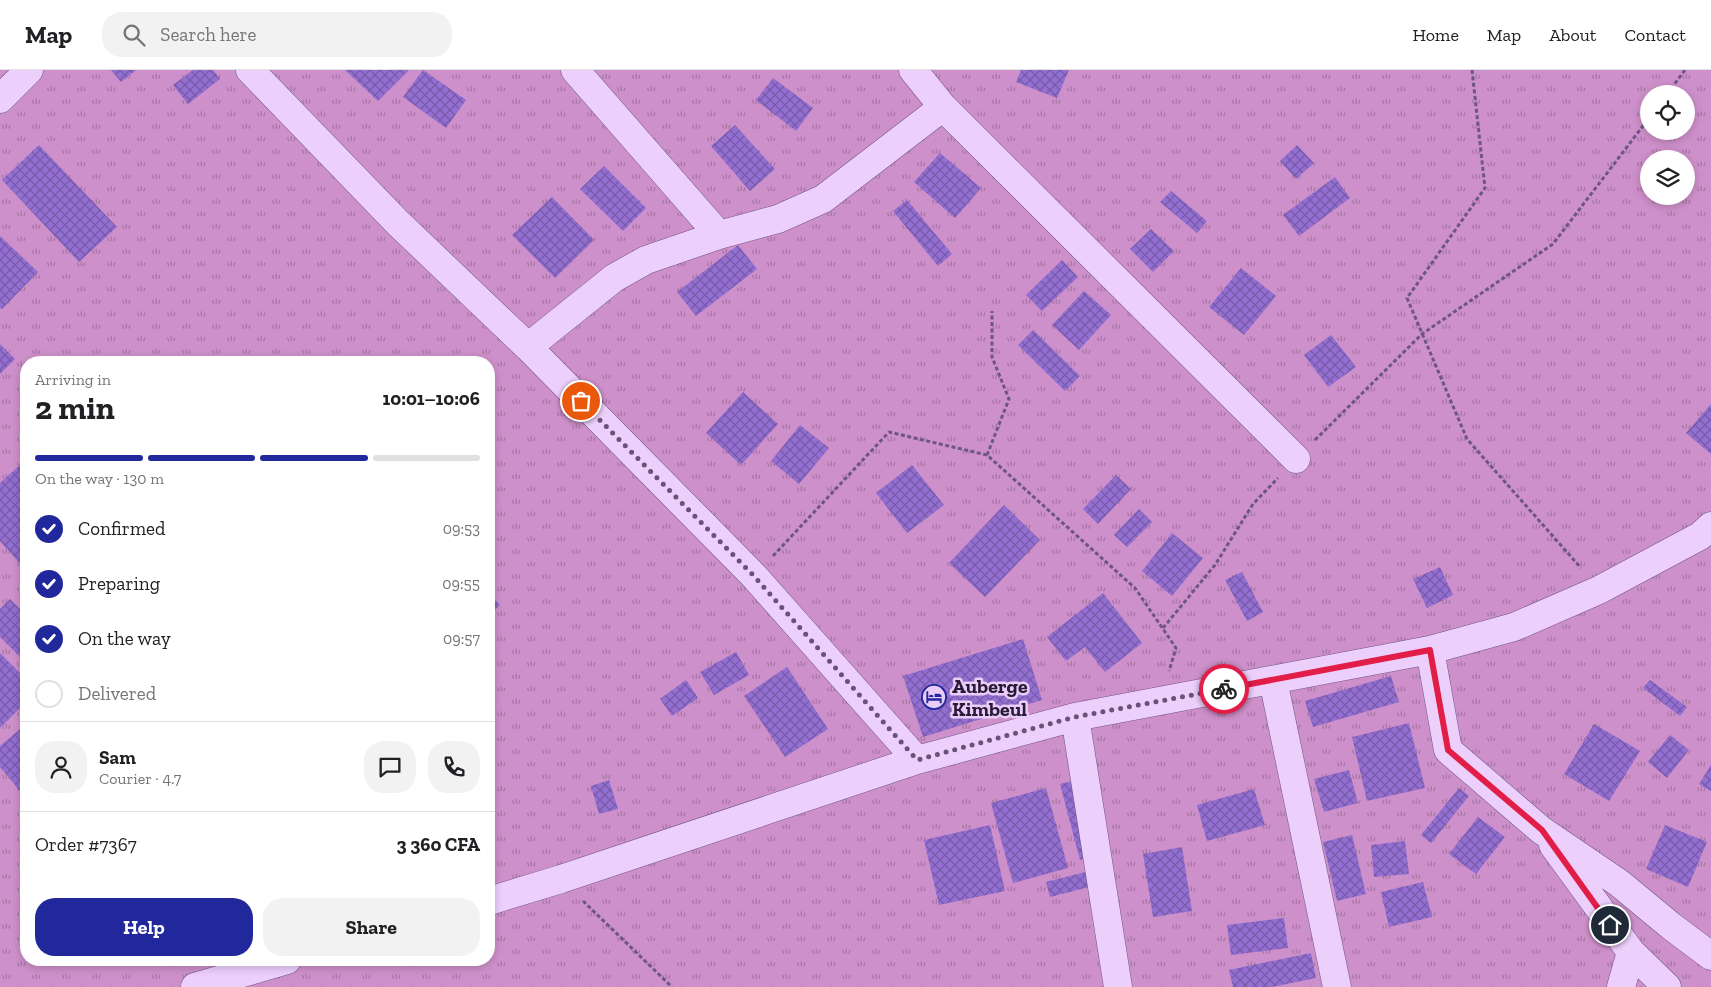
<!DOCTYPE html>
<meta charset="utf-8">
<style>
body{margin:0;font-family:"Zilla Slab",serif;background:#f2f2f2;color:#202124;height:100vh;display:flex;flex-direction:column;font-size:19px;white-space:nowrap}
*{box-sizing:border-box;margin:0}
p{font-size:16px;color:#757577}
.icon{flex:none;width:28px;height:28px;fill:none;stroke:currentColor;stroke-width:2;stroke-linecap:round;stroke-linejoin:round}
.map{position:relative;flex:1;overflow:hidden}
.panel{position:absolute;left:20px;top:286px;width:475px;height:610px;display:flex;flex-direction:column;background:#fff;border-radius:20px;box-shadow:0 2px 8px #0003}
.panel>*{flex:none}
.tools{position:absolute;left:1640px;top:15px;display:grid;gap:10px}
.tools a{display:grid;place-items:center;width:55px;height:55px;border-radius:50%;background:#fff;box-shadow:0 2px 8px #0003;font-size:25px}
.pin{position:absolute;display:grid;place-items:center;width:42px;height:42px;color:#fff;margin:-21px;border:2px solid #fff;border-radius:50%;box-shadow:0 1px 5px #0007}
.courier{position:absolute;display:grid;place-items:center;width:50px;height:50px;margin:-25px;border:4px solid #e11d48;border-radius:50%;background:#fff;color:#222;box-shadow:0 1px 6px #0007}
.head em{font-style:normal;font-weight:700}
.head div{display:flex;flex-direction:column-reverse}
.head{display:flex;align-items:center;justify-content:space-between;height:85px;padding:0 15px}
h1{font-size:32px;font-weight:700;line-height:38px}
.bar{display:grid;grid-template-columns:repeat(4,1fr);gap:8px 5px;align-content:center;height:60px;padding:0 15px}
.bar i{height:6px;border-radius:4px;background:#e0e0e0}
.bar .active{background:#21289b}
.bar p{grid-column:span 4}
.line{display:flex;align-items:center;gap:12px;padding:0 15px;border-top:1px solid #e0e0e0}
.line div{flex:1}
.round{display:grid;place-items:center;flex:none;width:52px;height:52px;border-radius:20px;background:#f2f2f2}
ol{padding:0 15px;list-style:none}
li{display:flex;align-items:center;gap:15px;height:55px}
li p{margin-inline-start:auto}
li .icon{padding:5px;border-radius:50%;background:#21289b;color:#fff;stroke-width:4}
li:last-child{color:#757577}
li i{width:28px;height:28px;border:2px solid #e0e0e0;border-radius:50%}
.cta{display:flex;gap:10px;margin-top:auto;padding:10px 15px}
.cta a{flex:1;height:58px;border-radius:20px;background:#21289b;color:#fff;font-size:20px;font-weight:700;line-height:58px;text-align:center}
.cta a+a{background:#f2f2f2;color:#202124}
header{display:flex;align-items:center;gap:30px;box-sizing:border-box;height:70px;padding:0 25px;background:#fff;border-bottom:1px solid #e0e0e0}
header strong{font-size:24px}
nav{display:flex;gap:28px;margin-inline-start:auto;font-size:18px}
.search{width:350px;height:45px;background:#f2f2f2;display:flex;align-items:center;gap:12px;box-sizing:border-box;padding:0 18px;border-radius:20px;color:#757577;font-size:19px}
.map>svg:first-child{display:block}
</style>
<header>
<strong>Map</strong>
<div class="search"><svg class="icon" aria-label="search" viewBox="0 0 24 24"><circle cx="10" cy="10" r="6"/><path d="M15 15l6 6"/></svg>Search here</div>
<nav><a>Home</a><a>Map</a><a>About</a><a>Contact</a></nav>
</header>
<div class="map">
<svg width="1711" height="917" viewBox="0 0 1711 917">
<defs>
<pattern id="grass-tufts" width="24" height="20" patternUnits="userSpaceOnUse" patternTransform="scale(1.25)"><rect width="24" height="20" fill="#ce90ca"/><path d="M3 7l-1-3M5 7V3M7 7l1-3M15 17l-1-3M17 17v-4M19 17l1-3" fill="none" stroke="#a775a5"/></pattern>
<pattern id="building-cross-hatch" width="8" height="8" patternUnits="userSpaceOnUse" patternTransform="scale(1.25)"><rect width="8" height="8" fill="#936fd1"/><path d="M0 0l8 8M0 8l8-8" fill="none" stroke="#785aaa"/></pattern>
</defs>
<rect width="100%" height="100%" fill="#debcf0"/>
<path fill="url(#grass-tufts)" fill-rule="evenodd" d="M0 0H1711V917H0ZM1649 24H1686V61H1649ZM1649 89H1686V126H1649ZM26 292H489V890H26Z"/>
<path fill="url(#building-cross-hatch)" d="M111 0H136L121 12Z
M193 0H213L220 9 188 34 173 15Z
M345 0H409L378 31Z
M423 0 466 30 446 58 403 27Z
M1021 0H1069L1057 28 1016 12Z
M773 8 813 38 796 61 756 30Z
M735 55 775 99 750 121 711 76Z
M39 75 117 157 79 192 2 110Z
M1297 75 1314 93 1296 109 1280 91Z
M940 83 981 118 955 148 914 112Z
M604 96 646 138 623 161 580 119Z
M1335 107 1350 128 1299 166 1283 145Z
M1171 121 1207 151 1197 163 1160 132Z
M552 127 594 170 555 208 512 165Z
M907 130 952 184 938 196 893 141Z
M1151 159 1174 181 1153 202 1130 179Z
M0 166 38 202 2 239 0 238Z
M738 175 757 199 696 246 677 222Z
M1062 190 1078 207 1042 241 1026 225Z
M1241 198 1276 226 1244 265 1209 237Z
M1084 221 1111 245 1079 280 1052 255Z
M1033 260 1080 306 1065 321 1018 275Z
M1331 265 1356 297 1328 317 1304 285Z
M0 274 15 289 0 304Z
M743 322 778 354 741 395 706 363Z
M1711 334V384L1686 363Z
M800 355 829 378 799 414 771 391Z
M20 395 26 402V492L22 496 0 471V413Z
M912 395 944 435 907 463 876 423Z
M1116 405 1131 419 1098 454 1083 439Z
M1004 435 1040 470 985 527 949 493Z
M1139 439 1152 452 1127 477 1114 465Z
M1172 463 1203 488 1172 526 1142 501Z
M1440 497 1453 525 1427 538 1413 509Z
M1242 502 1263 542 1247 551 1225 510Z
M489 523 500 535 489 545Z
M1103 523 1142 573 1105 602 1085 577 1066 591 1047 567Z
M10 529 26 545V593L0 567V539Z
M1023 569 1042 630 923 667 903 606Z
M736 582 749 605 714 625 700 602Z
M0 583 26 609V632L0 658Z
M787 597 828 659 785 687 744 626Z
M1391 606 1399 632 1313 657 1305 631Z
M686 610 698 628 672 646 660 629Z
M1650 610 1687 637 1680 646 1643 618Z
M1409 653 1425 718 1367 731 1352 667Z
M26 654V728L0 697V676Z
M1594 654 1640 681 1609 731 1564 704Z
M1670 665 1689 680 1667 708 1648 692Z
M1711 695V721L1699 714Z
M1349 700 1358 733 1324 742 1314 709Z
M609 710 618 739 599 744 591 716Z
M1073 711 1092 787 1080 790 1060 714Z
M1046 718 1068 798 1013 813 991 733Z
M1459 718 1469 726 1431 773 1421 765Z
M1254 719 1265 755 1207 771 1197 735Z
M1478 747 1505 767 1476 804 1449 784Z
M990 755 1005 821 939 835 924 770Z
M1665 755 1707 772 1688 817 1646 799Z
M1352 765 1366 824 1337 831 1323 772Z
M1405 771 1409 804 1374 807 1371 775Z
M1182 777 1192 841 1153 847 1143 784Z
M1089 801 1093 816 1050 827 1046 812Z
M1423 812 1432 847 1389 857 1381 822Z
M1284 848 1288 878 1231 885 1227 855Z
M1311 883 1316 908 1272 917H1233L1229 900Z"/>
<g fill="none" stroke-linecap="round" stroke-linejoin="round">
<defs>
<path id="minor" d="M250 0 398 153 528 277 754 506 917 690 1075 647 1430 580 1448 680 1541 760 1619 813 1671 856 1711 886
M575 0 719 165
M913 0 943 37 1296 389
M0 29 29 0
M528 277 614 208 646 190 719 165 778 149 823 129 943 37
M1430 580 1514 557 1599 520 1700 466 1711 456
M1273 610 1337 917
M1075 647 1118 917
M1553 775 1631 882 1667 917
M489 831 561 809 917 690
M195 917 287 890
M1621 917 1631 882"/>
</defs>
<use href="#minor" stroke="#6e5588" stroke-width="29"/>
<path stroke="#6e5588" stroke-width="3" stroke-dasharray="4 2.5" stroke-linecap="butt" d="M1472 0 1485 118 1407 228 1467 369 1581 498
M1667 24 1685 0
M1315 370 1422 264 1553 174 1649 48
M987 385 1009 329 992 287V241
M773 486 889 362 987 385 1135 518 1176 578 1169 601
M1163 558 1215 495 1253 434 1278 408
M583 831 672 917"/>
<use href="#minor" stroke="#eccffb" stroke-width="28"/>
</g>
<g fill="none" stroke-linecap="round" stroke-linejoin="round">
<path stroke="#675377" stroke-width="5" stroke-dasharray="0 9" d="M581 331 754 506 917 690 1075 647 1224 619"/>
<path stroke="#e11d48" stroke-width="6" d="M1224 619 1430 580 1448 680 1542 760 1610 855"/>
</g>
<defs>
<symbol id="hotel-ring" viewBox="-11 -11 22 22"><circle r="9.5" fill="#e9ccf7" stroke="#21289b" stroke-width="1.5"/><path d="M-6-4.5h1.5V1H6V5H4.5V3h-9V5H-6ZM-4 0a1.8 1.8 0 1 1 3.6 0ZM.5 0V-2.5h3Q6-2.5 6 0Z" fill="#21289b"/></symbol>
</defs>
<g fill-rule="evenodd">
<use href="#hotel-ring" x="920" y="613" width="28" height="28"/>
</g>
<g text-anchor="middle" stroke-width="5" stroke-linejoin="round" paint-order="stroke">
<g font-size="20" font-weight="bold" fill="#271a36" stroke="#e9ccf7" text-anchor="start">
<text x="952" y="623">Auberge<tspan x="952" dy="23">Kimbeul</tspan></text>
</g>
</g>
</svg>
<div class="tools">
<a><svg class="icon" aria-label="locate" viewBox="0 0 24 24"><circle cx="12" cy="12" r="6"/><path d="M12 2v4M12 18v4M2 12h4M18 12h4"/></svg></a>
<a><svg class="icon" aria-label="layers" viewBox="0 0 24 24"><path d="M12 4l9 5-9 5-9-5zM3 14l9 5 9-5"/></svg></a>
</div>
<div class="pin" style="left:581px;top:331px;background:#ea580c"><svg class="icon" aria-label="bag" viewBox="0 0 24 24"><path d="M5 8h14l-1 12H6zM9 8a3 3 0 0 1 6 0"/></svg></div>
<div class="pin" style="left:1610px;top:855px;background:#1f2937"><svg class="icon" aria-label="home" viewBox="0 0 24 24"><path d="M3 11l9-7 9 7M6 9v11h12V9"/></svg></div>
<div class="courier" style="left:1224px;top:619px"><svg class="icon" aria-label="bike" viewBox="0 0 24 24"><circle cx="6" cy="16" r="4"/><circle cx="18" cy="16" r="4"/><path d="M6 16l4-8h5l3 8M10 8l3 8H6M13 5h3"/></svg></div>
<section class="panel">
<div class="head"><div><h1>2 min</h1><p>Arriving in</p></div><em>10:01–10:06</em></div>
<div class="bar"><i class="active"></i><i class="active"></i><i class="active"></i><i></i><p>On the way · 130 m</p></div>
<ol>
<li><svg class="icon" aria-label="check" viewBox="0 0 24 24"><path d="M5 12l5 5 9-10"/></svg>Confirmed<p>09:53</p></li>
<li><svg class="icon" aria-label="check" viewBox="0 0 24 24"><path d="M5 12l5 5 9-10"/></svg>Preparing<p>09:55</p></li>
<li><svg class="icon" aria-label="check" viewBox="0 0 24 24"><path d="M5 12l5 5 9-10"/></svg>On the way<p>09:57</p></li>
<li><i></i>Delivered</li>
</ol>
<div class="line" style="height:90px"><a class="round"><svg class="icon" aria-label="person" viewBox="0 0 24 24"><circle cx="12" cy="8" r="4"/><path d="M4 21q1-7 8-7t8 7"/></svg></a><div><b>Sam</b><p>Courier · 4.7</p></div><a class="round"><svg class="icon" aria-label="chat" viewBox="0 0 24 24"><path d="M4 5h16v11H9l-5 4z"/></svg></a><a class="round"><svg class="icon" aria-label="phone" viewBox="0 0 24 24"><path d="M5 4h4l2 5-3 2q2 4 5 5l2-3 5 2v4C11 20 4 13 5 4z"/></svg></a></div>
<div class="line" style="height:65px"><div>Order #7367</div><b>3 360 CFA</b></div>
<div class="cta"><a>Help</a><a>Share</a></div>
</section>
</div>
